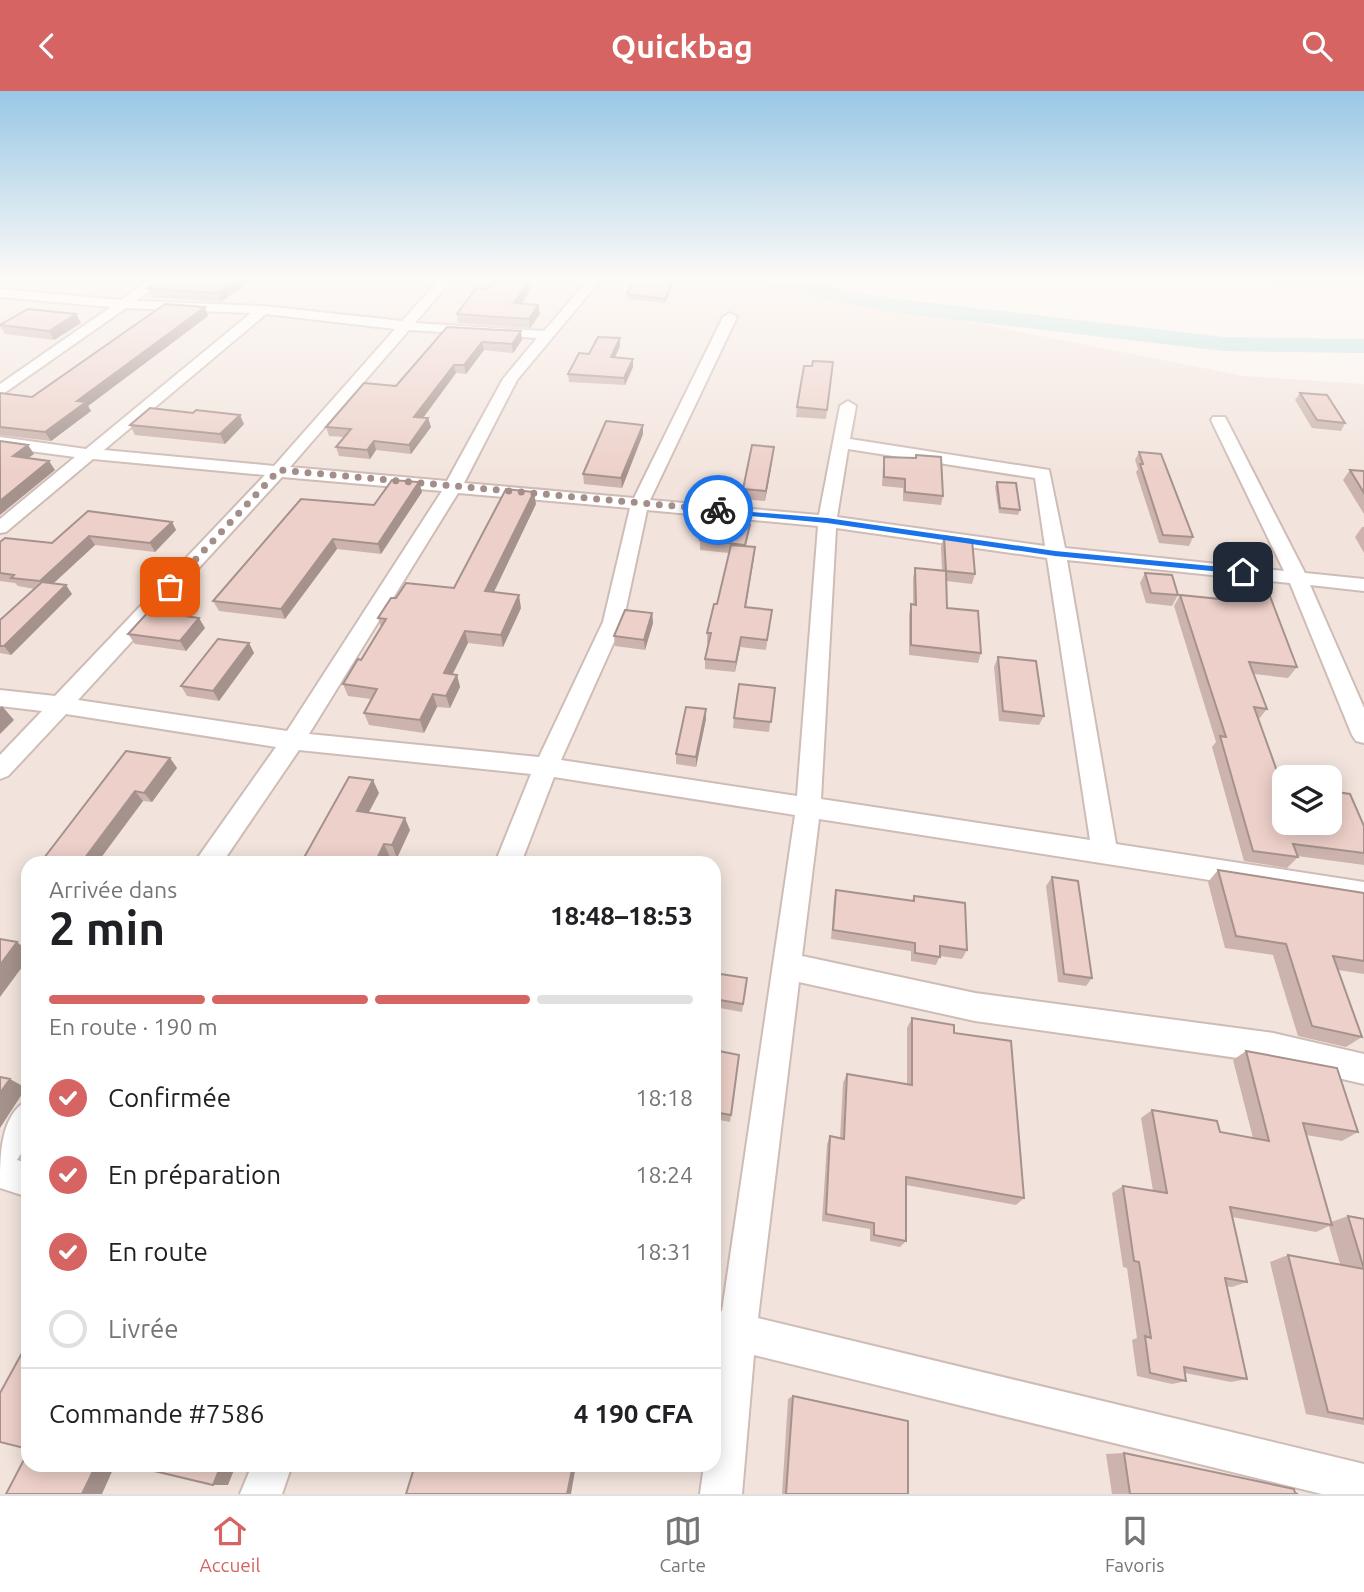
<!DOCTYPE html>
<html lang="fr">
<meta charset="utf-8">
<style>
body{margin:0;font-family:Ubuntu,sans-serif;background:#f6f6f6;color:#202124;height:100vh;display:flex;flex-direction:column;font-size:26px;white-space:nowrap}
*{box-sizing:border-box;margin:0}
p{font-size:23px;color:#757577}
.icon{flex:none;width:38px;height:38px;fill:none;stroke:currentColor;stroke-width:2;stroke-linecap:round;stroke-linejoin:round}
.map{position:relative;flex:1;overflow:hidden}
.side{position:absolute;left:21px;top:765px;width:700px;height:616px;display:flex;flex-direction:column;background:#fff;border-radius:21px;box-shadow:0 4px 18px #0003}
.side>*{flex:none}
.tools{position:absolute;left:1272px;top:674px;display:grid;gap:14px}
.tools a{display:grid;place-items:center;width:70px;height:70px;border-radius:14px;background:#fff;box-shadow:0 4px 18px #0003;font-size:35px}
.pin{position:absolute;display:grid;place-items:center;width:60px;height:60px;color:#fff;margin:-30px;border-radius:14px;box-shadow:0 4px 10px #0006}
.courier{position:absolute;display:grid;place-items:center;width:70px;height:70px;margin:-35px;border:5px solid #1a73e8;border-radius:50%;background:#fff;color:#222;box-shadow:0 2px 9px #0007}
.overview em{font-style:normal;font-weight:600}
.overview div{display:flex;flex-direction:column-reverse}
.overview{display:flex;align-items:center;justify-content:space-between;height:119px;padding:0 28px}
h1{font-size:46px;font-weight:600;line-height:52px}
.bar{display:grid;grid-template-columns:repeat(4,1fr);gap:10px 7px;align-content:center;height:84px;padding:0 28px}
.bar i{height:9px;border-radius:5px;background:#e0e0e0}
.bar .current{background:#d56462}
.bar p{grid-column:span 4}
.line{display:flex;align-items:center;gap:18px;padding:0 28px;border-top:2px solid #e0e0e0}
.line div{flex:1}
ol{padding:0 28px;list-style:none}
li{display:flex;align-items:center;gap:21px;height:77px}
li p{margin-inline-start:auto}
li .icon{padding:7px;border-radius:50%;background:#d56462;color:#fff;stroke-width:4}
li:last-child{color:#757577}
li i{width:38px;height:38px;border:4px solid #e0e0e0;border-radius:50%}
header{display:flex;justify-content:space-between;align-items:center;height:91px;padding:0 28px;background:#d56462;color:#fff;font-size:32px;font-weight:600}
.tab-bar{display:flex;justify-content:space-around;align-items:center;height:98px;border-top:2px solid #e0e0e0;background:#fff;font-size:19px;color:#757577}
.tab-bar a{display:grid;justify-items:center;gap:4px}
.tab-bar .current{color:#d56462}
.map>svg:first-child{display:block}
</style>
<header><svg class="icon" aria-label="back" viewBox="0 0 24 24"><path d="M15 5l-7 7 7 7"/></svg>Quickbag<svg class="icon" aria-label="search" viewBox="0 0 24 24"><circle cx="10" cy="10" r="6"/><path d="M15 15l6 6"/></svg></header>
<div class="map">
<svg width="1364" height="1403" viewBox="0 0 1364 1403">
<rect width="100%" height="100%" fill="#fbf3ee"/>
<path fill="#f2e4dd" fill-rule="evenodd" d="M0 187H748L1244 285 1364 293V1403H0ZM1284 686H1330V732H1284ZM28 772H714V1374H28Z
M1102 187H1364V199L1352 198Z"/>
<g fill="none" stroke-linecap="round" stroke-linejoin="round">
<path fill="#c4e3e1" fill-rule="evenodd" d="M758 187H786L889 207 1224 246 1364 248V262L1224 260 889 221 771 197Z"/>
<defs>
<path id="minor" d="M152 187H166L136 210 263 215 402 230 441 187H453L415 232 544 240 590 187H602L517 289 464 392 634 407 723 226 730 222 737 226 650 409 819 424 840 315 848 310 856 315 850 348 1049 379 1065 457 1284 480 1211 329 1213 326H1225L1305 482 1364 488V500L1310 494 1364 617V652L1356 650 1352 644 1290 492 1067 469 1116 753 1364 791V813L819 728 802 865 975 902 1273 942 1364 963V993L1273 972 975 930 799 891 758 1227 1364 1373V1403H1322L754 1264 742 1403H700L704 1374H714V1287L718 1257H714V1219L722 1220 795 724 554 686 521 772H495L531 683 299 659 222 772H194L276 656 66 623 8 685 0 688V664L42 620 0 615V599L55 605 265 384 93 368 6 441 0 442V428L75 366 0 356V346L86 358 251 222 126 217 0 305V293L111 216 0 206V198L121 209ZM266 223 395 238 274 375 104 359ZM409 239 537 247 503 288 447 390 290 376ZM848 358 1035 387 1045 455 837 426ZM282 386 442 400 287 640 78 609ZM458 402 630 417 603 531 539 666 309 643ZM647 419 818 435 797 705 561 669 623 531ZM836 437 1047 467 1090 749 821 708Z
M1350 187H1363L1357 191Z
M28 1009V1052L17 1069 28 1072V1106L0 1097C0 1064 0 1024 28 1009Z
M252 1374H292L282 1403H240Z"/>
</defs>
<use href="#minor" stroke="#cfbcb6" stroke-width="4"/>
<use href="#minor" fill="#fff" fill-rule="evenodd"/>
</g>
<path fill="#ccb3ad" d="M163 187H254L221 211 151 206 147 197Z
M528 191 530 200 521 213 540 223 530 237 458 232 457 223 486 198Z
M674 191 665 212 627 208V203Z
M76 223 81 232 54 249 5 243 0 235V234Z
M208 225 88 315 91 320 51 350 0 344V302L32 306Z
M447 236 522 249 513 262 484 259 466 283 456 282 423 327H428L431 336 411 363 376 359 370 368 339 365 336 356 344 346 329 345 326 336 396 295Z
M620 247V255L615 267 633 268V276L625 294 569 291 568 283 589 263Z
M833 271 826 328 796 326 797 316 812 275Z
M1300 302 1345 332 1341 340 1312 337 1295 309Z
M244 333 225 353 135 344 130 334Z
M643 343 622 397 584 393 583 383Z
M1139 361 1193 446 1189 455 1159 452 1136 381 1138 378 1135 369Z
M916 364 943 405 941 414 903 410V397L882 395 883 375 884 366 916 367Z
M773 365 765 410 742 408 743 398Z
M1350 379 1364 380V423L1343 389Z
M419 391 422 401 381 463 337 458 285 528 219 520 213 510 374 414Z
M997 391 1020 419 1018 424 999 422 995 396Z
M536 413 494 501 521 517 503 556 468 552 453 583 457 584 460 596 450 617 437 616 424 642 369 634 364 622 371 608 348 605 343 593 361 569 381 536 378 527 396 507 454 497Z
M88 420 172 431 176 439 155 461 95 454 53 493 72 503 11 564 0 562V529L35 498 18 495 15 492 0 490V451L52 452Z
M750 434 746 455 754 466 746 516 772 519 766 559 740 556 735 581 705 578V568L708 552H707V542L717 513 729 462 700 459V449Z
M1362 436H1364V462L1355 446Z
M944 445 975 483 972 493 946 490 947 517 981 562 978 572 909 564V523L911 513H913V487L915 477 942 479 941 456Z
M1220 475 1297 576 1288 587 1254 583 1267 618 1258 629 1282 694 1364 735V774L1297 765 1298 766 1287 777 1244 770 1212 656 1216 651 1174 515 1180 504 1219 508 1213 487Z
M1145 482 1178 504 1172 515 1146 512 1140 492Z
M652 522 653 532 645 559 615 555 614 545Z
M205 537 186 560 135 553 128 543Z
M249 552 254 562 219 610 187 605 181 595Z
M998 566 1044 625 1039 634 999 630 994 576Z
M775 597 769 641 733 637 734 627Z
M706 628 696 676 676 673V663Z
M170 667 177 677 152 711 143 710 97 772H49L44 767Z
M379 702 369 721 410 739 397 767 390 766 301 772Z
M1218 779 1364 802V883L1338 879 1362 946 1346 956 1298 945 1273 864 1225 857 1208 791Z
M1052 786 1092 887 1086 895 1058 891 1046 795Z
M836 799 912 810 914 805 967 859 962 868 940 865 936 874 911 870V860L831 848 834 808Z
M714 882 747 887 742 921 714 916Z
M912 927 954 942 1024 1107 1016 1114 906 1094V1150L900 1156 870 1150V1138L822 1130 827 1053 830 1045 840 1047 843 992 847 983 907 994V937Z
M714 959 739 964 730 1031 714 1028Z
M1246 960 1358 1041 1342 1050 1306 1044 1331 1131 1348 1125 1364 1128V1334L1306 1323 1270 1171 1288 1164 1340 1173 1329 1135 1316 1141 1232 1126 1247 1191 1232 1196 1226 1195 1247 1288 1231 1291 1185 1282 1186 1290 1172 1293 1137 1285 1132 1249 1137 1247 1127 1177 1123 1176 1112 1102 1123 1095 1153 1100 1141 1027 1152 1019 1220 1041 1253 1047 1233 969Z
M793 1305 908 1403H782L788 1308Z
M1124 1362 1295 1402 1298 1403H1112L1106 1363Z"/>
<path fill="#a6928d" d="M0 187H12L0 193Z
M239 187H254L221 211 217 202Z
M674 187V191L665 212V208Z
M528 191 530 200 515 221 514 212Z
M538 214 540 223 530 237 529 228Z
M205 216 208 225 88 315 91 320 51 350 45 341 77 310Z
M76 223 81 232 54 249 49 240Z
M521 240 522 249 513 262 512 253Z
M620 247V255L611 274V266Z
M482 251 484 259 466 283 464 274Z
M633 268V276L625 294 624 287Z
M454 274 456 282 417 335 414 326Z
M240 324 244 333 225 353 220 343Z
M428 327 431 336 411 363 409 354Z
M643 334V343L622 397 621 387Z
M374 350 376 359 370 368 367 359Z
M28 354 34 363 19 374 13 365Z
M774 356 773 365 765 410 766 400Z
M49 370 55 379 0 424V410Z
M419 391 422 401 381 463 378 453Z
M534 401 536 413 488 513 485 500Z
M172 431 176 439 155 461 150 452Z
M89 445 95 454 46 499 40 490Z
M333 448 337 458 285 528 281 518Z
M755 456 754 466 744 526 745 516Z
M66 494 72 503 11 564 4 555Z
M519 504 521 517 503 556 501 544Z
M652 522 653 532 645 559 644 549Z
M199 527 205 537 186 560 180 550Z
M465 540 468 552 447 594 444 582Z
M741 546 740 556 735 581 736 571Z
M249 552 254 562 219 610 213 600Z
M457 584 460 596 450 617 446 605Z
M433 603 437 616 424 642 420 629Z
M2 615 14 629 0 643V617Z
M706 618V628L696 676V666Z
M170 667 177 677 152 711 144 702Z
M373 689 379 702 363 732 357 720Z
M135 700 143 710 97 772H81Z
M405 727 410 739 397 767 392 754Z
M384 753 390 766 387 772H375Z
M17 851 28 860V868L0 906V874Z
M10 988 26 997 0 1037V1002Z
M96 1374H115L102 1403H82Z
M221 1374H236L228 1394H213Z
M573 1374H576L571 1403H567Z"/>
<path fill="#edd0c9" stroke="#a6928d" stroke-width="2" d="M163 187H239L217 202 147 197Z
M636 187H674L665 208 627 203Z
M494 189 528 191 514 212 538 214 529 228 457 223 476 197 486 198Z
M165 213 205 216 77 310 86 311 45 341 0 336V302L32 306Z
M28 218 76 223 49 240 0 234Z
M447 236 521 240 512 253 482 251 464 274H454L414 326 428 327 409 354 374 350 367 359 336 356 351 338 326 336 364 292 396 295Z
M598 246 620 247 611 266 633 268 624 287 568 283 579 262 589 263Z
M813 270 833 271 827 319 797 316 804 275H812Z
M1300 302 1327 304 1345 332 1317 329Z
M150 317 193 322 196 319 240 324 220 343 130 334Z
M606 330 643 334 621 387 583 383Z
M0 350 28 354 13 365 49 370 0 410Z
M752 354 774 356 766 400 743 398Z
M1139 361 1161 363 1193 446 1163 444 1140 373H1143Z
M916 364 941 366 943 405 905 401V388L884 386V366L916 367Z
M1350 379 1364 380V402Z
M392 389 419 391 378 453 333 448 281 518 213 510 301 408 374 414Z
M997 391 1016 392 1020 419 1000 417Z
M506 398 534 401 485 500 519 504 501 544 465 540 444 582 457 584 446 605 433 603 420 629 364 622 377 598 343 593 358 568 361 569 386 528 378 527 391 507H396L406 492 454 497Z
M88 420 172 431 150 452 89 445 40 490 11 487 14 484 0 482V451L5 447 52 452Z
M706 430 750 434 745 454 700 449Z
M944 445 972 449 975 483 946 480Z
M731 454 755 456 745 516 772 519 767 549 741 546 736 571 705 568 711 542H707L714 513H717Z
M1220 475 1260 479 1297 576 1249 571 1267 618 1254 616 1282 694 1284 695V732H1330V700L1350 703 1364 735V762L1293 753 1298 766 1253 760 1220 645 1226 646 1180 504 1230 509Z
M915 477 946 480 947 517 978 520 981 562 911 554V513L916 514Z
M1145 482 1172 484 1178 504 1151 502Z
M42 491 66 494 4 555H0V529Z
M625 519 652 522 644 549 614 545Z
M149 520 199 527 180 550 128 543Z
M218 548 249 552 213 600 181 595Z
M998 566 1036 570 1044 625 1003 620Z
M739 593 775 597 771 631 734 627Z
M686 616 706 618 696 666 676 663Z
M126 660 170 667 144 702 135 700 81 772H73L44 767Z
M349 686 373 689 357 720 405 727 392 754 384 753 375 772H301Z
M1218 779 1364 802V870L1333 865 1362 946 1312 935 1286 853 1236 845Z
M1052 786 1078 790 1092 887 1064 883Z
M836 799 914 810V805L965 812 967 859 940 855V866L915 862V852L833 839Z
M0 848 17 851 0 874Z
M714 882 747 887 743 913 714 908Z
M912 927 954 934V942L1011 950 1024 1107 906 1086V1150L874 1144V1132L826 1123 830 1045 844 1048 847 983 912 994Z
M714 959 739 964 731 1024 714 1021Z
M1246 960 1337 977 1358 1041 1303 1032 1332 1134 1230 1116 1247 1191 1225 1187 1247 1288 1184 1276 1186 1290 1150 1282 1145 1245 1151 1247 1139 1171 1134 1170 1123 1095 1167 1102 1152 1019 1217 1030 1220 1041 1269 1050Z
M0 986 10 988 0 1002Z
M1348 1125 1364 1128V1328L1328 1321 1288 1164 1364 1178Z
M28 1251V1358L0 1351V1302Z
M793 1305 908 1330V1403H786Z
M28 1361V1374H96L82 1403H6Z
M1124 1362 1294 1398 1295 1402 1298 1403H1130Z
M129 1374H221L213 1394Z
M415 1374H573L567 1403H406Z"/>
<linearGradient id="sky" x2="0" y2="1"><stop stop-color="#99c7e5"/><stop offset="0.49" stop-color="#fdfaf7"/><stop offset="1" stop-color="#fdfaf7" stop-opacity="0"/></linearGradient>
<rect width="1364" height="383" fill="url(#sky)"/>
<path fill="#1a73e8" d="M715 418 827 427 1055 460 1243 478 1248 481 1243 483 1055 465 827 432 718 422Z"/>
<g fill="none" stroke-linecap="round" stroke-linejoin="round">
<path stroke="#a48e89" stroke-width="7" stroke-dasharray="0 12.6" d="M170 496 279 379 718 419"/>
</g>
</svg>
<div class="tools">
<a><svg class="icon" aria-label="layers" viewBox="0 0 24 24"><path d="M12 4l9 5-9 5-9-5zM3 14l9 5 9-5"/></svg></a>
</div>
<div class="pin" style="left:170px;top:496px;background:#ea580c"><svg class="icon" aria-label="bag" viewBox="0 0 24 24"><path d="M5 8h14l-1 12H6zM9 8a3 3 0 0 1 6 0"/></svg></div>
<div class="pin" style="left:1243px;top:481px;background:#1f2937"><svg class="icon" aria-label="home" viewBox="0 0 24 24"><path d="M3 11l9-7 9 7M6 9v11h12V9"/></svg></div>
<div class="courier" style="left:718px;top:419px"><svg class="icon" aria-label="bike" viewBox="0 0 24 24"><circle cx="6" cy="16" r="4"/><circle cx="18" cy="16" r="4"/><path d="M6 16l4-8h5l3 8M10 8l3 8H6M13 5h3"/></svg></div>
<section class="side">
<div class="overview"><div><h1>2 min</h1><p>Arrivée dans</p></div><em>18:48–18:53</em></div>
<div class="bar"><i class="current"></i><i class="current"></i><i class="current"></i><i></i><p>En route · 190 m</p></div>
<ol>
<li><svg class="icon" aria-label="check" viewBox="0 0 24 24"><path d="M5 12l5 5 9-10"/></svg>Confirmée<p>18:18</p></li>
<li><svg class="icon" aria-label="check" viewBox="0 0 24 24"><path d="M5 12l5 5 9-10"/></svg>En préparation<p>18:24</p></li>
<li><svg class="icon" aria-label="check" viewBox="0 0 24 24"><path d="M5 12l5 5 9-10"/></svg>En route<p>18:31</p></li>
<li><i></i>Livrée</li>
</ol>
<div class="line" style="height:91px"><div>Commande #7586</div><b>4 190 CFA</b></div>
</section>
</div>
<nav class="tab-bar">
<a class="current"><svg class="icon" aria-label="home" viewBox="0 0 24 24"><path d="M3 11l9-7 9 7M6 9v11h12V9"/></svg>Accueil</a>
<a><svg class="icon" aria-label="map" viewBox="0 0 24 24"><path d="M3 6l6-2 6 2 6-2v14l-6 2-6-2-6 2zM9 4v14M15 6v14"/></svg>Carte</a>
<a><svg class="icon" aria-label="saved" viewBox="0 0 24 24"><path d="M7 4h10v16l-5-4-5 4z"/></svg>Favoris</a>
</nav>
